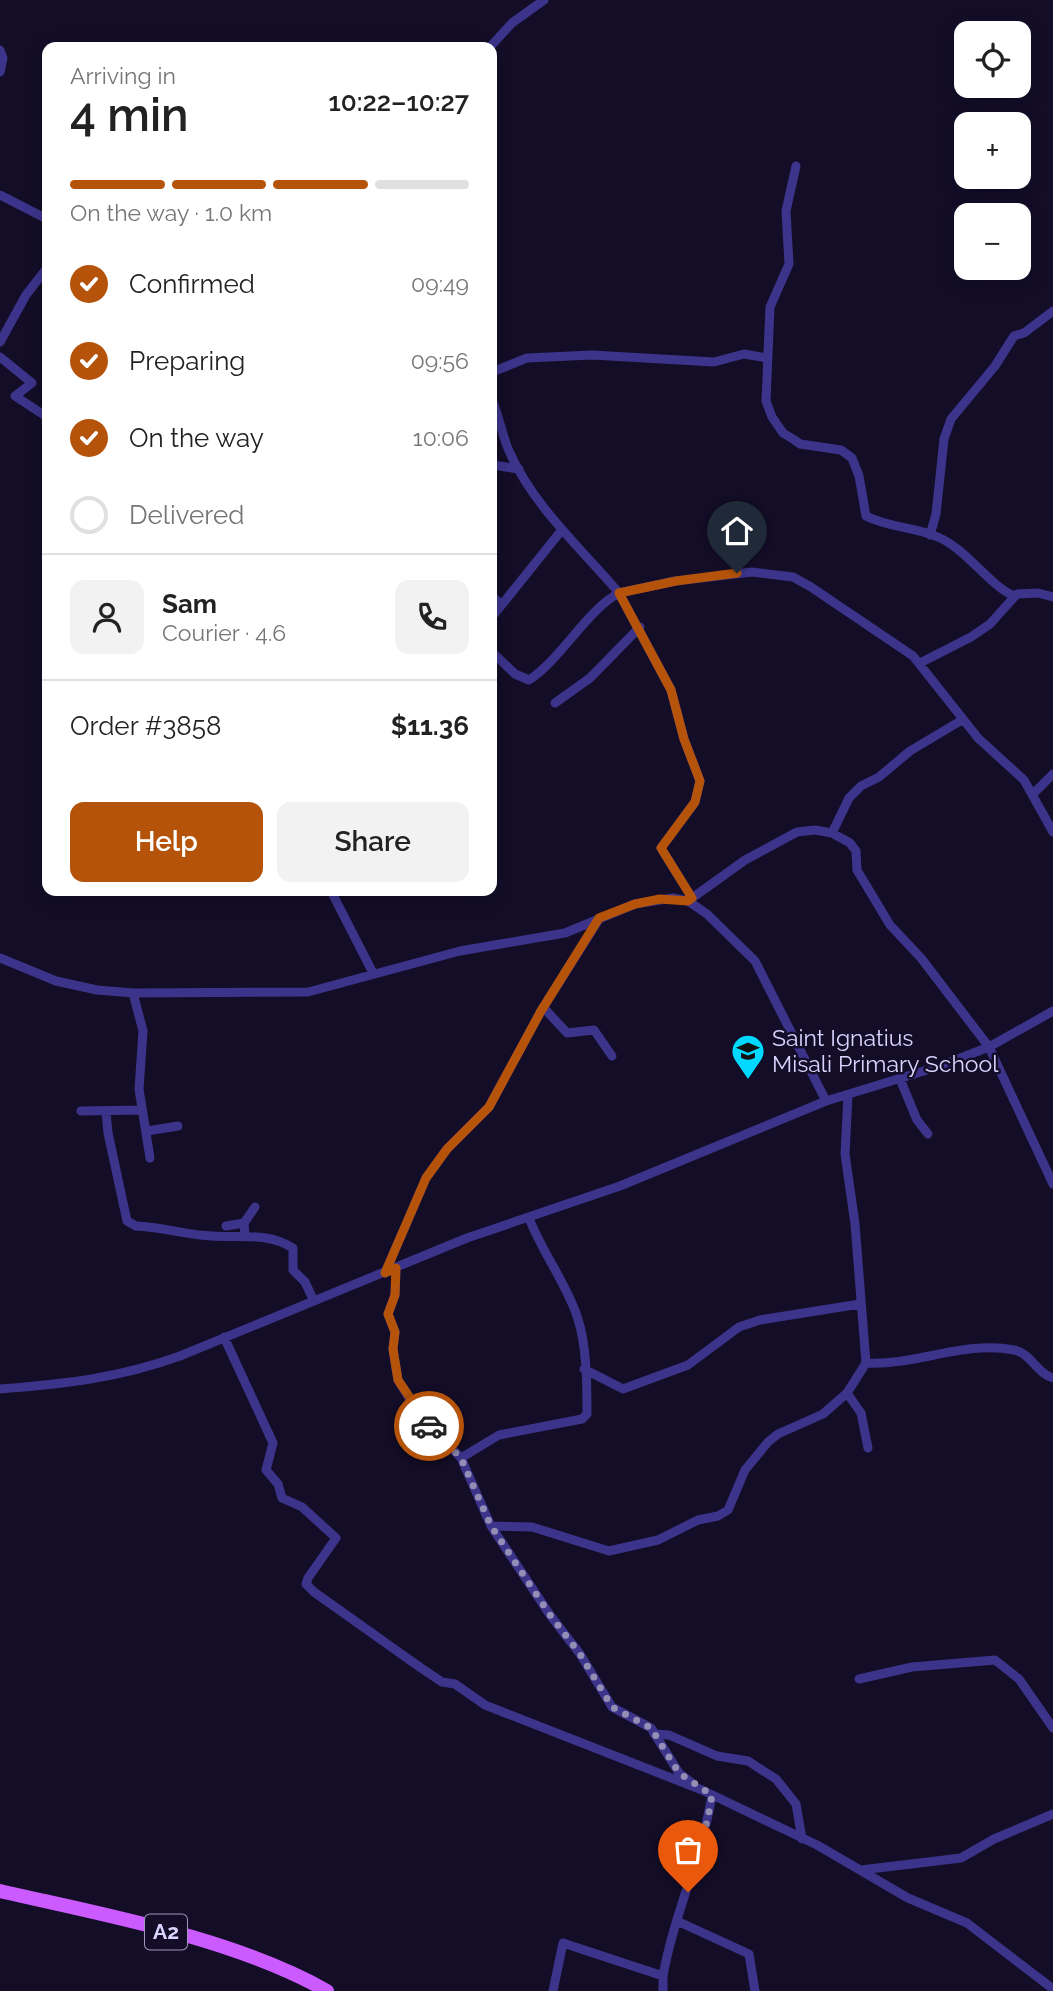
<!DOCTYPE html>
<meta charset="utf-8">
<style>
body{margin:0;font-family:Raleway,sans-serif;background:#f2f2f2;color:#222;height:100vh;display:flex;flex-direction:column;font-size:26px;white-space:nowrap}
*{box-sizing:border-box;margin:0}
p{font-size:23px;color:#767676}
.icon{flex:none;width:38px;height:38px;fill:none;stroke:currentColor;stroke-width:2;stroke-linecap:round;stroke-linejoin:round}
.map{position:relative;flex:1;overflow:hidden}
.drawer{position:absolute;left:42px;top:42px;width:455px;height:854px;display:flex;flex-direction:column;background:#fff;border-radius:14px;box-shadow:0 4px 18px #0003}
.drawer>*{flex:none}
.fabs{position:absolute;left:954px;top:21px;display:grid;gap:14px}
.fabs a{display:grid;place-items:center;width:77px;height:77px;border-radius:14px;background:#fff;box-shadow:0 4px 18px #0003;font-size:35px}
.pin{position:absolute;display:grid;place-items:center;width:60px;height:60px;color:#fff;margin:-72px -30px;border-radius:50% 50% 50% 0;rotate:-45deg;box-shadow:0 0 7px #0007}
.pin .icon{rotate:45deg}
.courier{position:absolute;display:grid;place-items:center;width:70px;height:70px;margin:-35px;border:5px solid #b45309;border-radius:50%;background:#fff;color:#222;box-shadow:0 2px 9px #0007}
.headline em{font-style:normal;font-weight:600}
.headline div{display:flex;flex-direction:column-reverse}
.headline{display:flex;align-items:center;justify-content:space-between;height:119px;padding:0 28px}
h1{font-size:46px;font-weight:600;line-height:52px}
.bar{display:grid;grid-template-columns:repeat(4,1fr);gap:10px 7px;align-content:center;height:84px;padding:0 28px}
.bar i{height:9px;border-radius:5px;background:#e0e0e0}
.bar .on{background:#b45309}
.bar p{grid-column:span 4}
.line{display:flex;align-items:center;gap:18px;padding:0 28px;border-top:2px solid #e0e0e0}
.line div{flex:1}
.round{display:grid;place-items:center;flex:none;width:74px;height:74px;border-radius:14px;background:#f2f2f2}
ol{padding:0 28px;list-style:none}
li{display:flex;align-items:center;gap:21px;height:77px}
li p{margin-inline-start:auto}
li .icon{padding:7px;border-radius:50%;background:#b45309;color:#fff;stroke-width:4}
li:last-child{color:#767676}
li i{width:38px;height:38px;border:4px solid #e0e0e0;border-radius:50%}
.button{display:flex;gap:14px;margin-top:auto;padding:14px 28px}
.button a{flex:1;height:80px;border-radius:14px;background:#b45309;color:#fff;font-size:28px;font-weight:600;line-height:80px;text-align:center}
.button a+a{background:#f2f2f2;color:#222}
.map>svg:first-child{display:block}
</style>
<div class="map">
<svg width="1053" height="1991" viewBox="0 0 1053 1991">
<rect width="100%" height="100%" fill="#130d28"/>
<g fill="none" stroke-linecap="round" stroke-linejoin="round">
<path stroke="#3c348b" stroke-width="9" d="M490 47 512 23 544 0
M0 50 3 58 0 72
M796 166 786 211 789 264 770 307 766 401 772 417 783 433 793 439 800 444 841 450 852 458 859 476 866 516C889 528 917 527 940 538 967 550 990 586 1014 596
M0 195 47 219
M0 342 26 295 47 268
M0 357 32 383 15 396 47 417
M492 372 527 358 592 355 714 362 744 354 767 358
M492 400C499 416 502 435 509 451 534 507 580 547 619 593L675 581 752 572 793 577 811 587 913 656 978 738 1024 780 1053 832
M492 465 519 469
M930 535 936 514 944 439 951 419 995 366 1014 336 1024 333 1053 311
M492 596 501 604
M492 617 561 531
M492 652 515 674 529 680C561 659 588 609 619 593L671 690 684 739 700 781 695 802 661 848 692 898
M920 663 971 637 990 624 1017 594 1038 593 1053 597
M555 703 590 678 640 627
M1034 793 1053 774
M832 833 849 798 861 786 879 777 910 751 962 720
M331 891 373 973
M688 901 745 860 797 832 815 830 832 833 850 843 856 851 857 870 890 925 921 958 989 1047 1053 1184
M0 958 56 981 97 990 133 993 308 992 460 951 565 933 635 904 673 898 688 901 707 914 755 961 826 1101
M133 993 143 1031 139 1089 150 1158
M543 1007 567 1033 594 1030 612 1056
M900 1079 917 1120 928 1134
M81 1111 142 1110
M106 1112 108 1133 127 1221 136 1226C162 1227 187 1235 212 1236 241 1238 267 1232 293 1248V1270L305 1282 313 1299
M147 1131 178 1126
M226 1226 244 1223
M245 1235 244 1223 255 1207
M396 1268 395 1295 388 1314 395 1332 393 1349 398 1380 418 1413 461 1458 491 1526 550 1615 580 1654 612 1707 651 1728 679 1773 692 1783
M385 1273 426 1178 447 1149 489 1107 541 1011 599 919
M224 1337 273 1443 266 1470 278 1484 282 1498 302 1507 336 1538 308 1578 306 1584 314 1592 421 1668 442 1682 455 1684 485 1705 702 1790 817 1845 908 1898 967 1923 1053 1989
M866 1363C915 1366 965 1340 1014 1350 1031 1353 1037 1374 1053 1378
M584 1369 623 1389 688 1365 739 1327 760 1320 860 1304
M0 1389C65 1384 119 1378 180 1356L467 1238 620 1186 826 1101 937 1067 989 1047 1053 1011
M847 1393 861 1413 868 1448
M461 1458 499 1435 582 1419 587 1414C587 1384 587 1345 577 1316 566 1283 542 1252 529 1218
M491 1526 532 1527 609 1551 658 1540 698 1520 718 1516 728 1510 745 1470 768 1442 778 1434 823 1414 847 1393 866 1363 855 1224 845 1154 848 1095
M859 1679 912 1667 995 1660 1019 1679 1053 1728
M654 1734 669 1735 717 1756 748 1761 776 1779 796 1804 802 1839
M861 1870 961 1858 994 1839 1053 1814
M677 1921 749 1954 755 1991
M553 1991 563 1943 663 1976C674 1914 702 1856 712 1795
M663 1991V1976"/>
<path stroke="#cb5bff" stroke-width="14" d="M0 1891C105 1915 233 1938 327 1991"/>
</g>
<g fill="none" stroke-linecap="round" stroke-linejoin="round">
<path stroke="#958eb4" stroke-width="7" stroke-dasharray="0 12.6" d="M429 1426 461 1458 491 1526 550 1615 580 1654 612 1707 651 1728 679 1773 712 1795C707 1828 696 1859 688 1892"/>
<path stroke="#b45309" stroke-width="9" d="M429 1426 398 1380 393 1349 395 1332 388 1314 395 1295 396 1268 385 1273 426 1178 447 1149 489 1107 541 1011 599 918 635 904 660 899 688 901 692 898 661 848 695 802 700 781 684 739 671 690 619 593 676 581 737 573"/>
</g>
<defs>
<symbol id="school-pin" viewBox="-11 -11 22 30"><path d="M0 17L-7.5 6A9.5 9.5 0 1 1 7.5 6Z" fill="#00d8ff" stroke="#130d28"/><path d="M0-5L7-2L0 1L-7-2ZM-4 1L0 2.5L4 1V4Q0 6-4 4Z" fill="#111"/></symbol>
</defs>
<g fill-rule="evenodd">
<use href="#school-pin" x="729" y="1032" width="38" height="52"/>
</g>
<g text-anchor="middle" stroke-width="5" stroke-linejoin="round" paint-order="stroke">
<rect fill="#130d28" stroke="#9f98be" stroke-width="2" x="145" y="1914.5" width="42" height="35" rx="5"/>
<g font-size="21" font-weight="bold" fill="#dbd4ff">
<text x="166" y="1939">A2</text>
</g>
<g font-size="23" fill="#dbd4ff" stroke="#130d28" text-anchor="start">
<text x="772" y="1046">Saint Ignatius<tspan x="772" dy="26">Misali Primary School</tspan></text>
</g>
</g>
</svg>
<div class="fabs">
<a><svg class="icon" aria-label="locate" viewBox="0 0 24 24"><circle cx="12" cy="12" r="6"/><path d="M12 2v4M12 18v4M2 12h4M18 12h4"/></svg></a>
<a>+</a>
<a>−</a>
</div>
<div class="pin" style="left:688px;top:1892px;background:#ea580c"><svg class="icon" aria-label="bag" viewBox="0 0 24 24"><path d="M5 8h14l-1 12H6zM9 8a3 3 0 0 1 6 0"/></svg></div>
<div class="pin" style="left:737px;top:573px;background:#1f2937"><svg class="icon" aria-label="home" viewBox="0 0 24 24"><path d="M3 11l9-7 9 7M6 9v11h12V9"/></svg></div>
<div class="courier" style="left:429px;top:1426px"><svg class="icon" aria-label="car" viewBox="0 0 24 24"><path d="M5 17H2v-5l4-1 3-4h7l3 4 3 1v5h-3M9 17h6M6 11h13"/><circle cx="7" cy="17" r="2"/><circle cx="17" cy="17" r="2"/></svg></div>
<section class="drawer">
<div class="headline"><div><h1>4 min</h1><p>Arriving in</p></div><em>10:22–10:27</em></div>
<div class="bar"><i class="on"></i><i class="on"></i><i class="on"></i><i></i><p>On the way · 1.0 km</p></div>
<ol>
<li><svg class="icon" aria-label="check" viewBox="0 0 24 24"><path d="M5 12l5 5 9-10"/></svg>Confirmed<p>09:49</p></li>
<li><svg class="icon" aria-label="check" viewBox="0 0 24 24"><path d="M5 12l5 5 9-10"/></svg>Preparing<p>09:56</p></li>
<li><svg class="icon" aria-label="check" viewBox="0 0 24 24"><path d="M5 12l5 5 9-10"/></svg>On the way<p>10:06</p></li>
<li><i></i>Delivered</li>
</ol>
<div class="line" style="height:126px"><a class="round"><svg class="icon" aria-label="person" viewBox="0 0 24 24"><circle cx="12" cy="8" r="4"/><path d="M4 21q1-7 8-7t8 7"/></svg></a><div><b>Sam</b><p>Courier · 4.6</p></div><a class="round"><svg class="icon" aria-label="phone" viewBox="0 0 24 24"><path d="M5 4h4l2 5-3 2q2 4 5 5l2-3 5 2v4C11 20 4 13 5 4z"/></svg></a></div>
<div class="line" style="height:91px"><div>Order #3858</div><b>$11.36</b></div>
<div class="button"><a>Help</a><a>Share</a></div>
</section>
</div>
